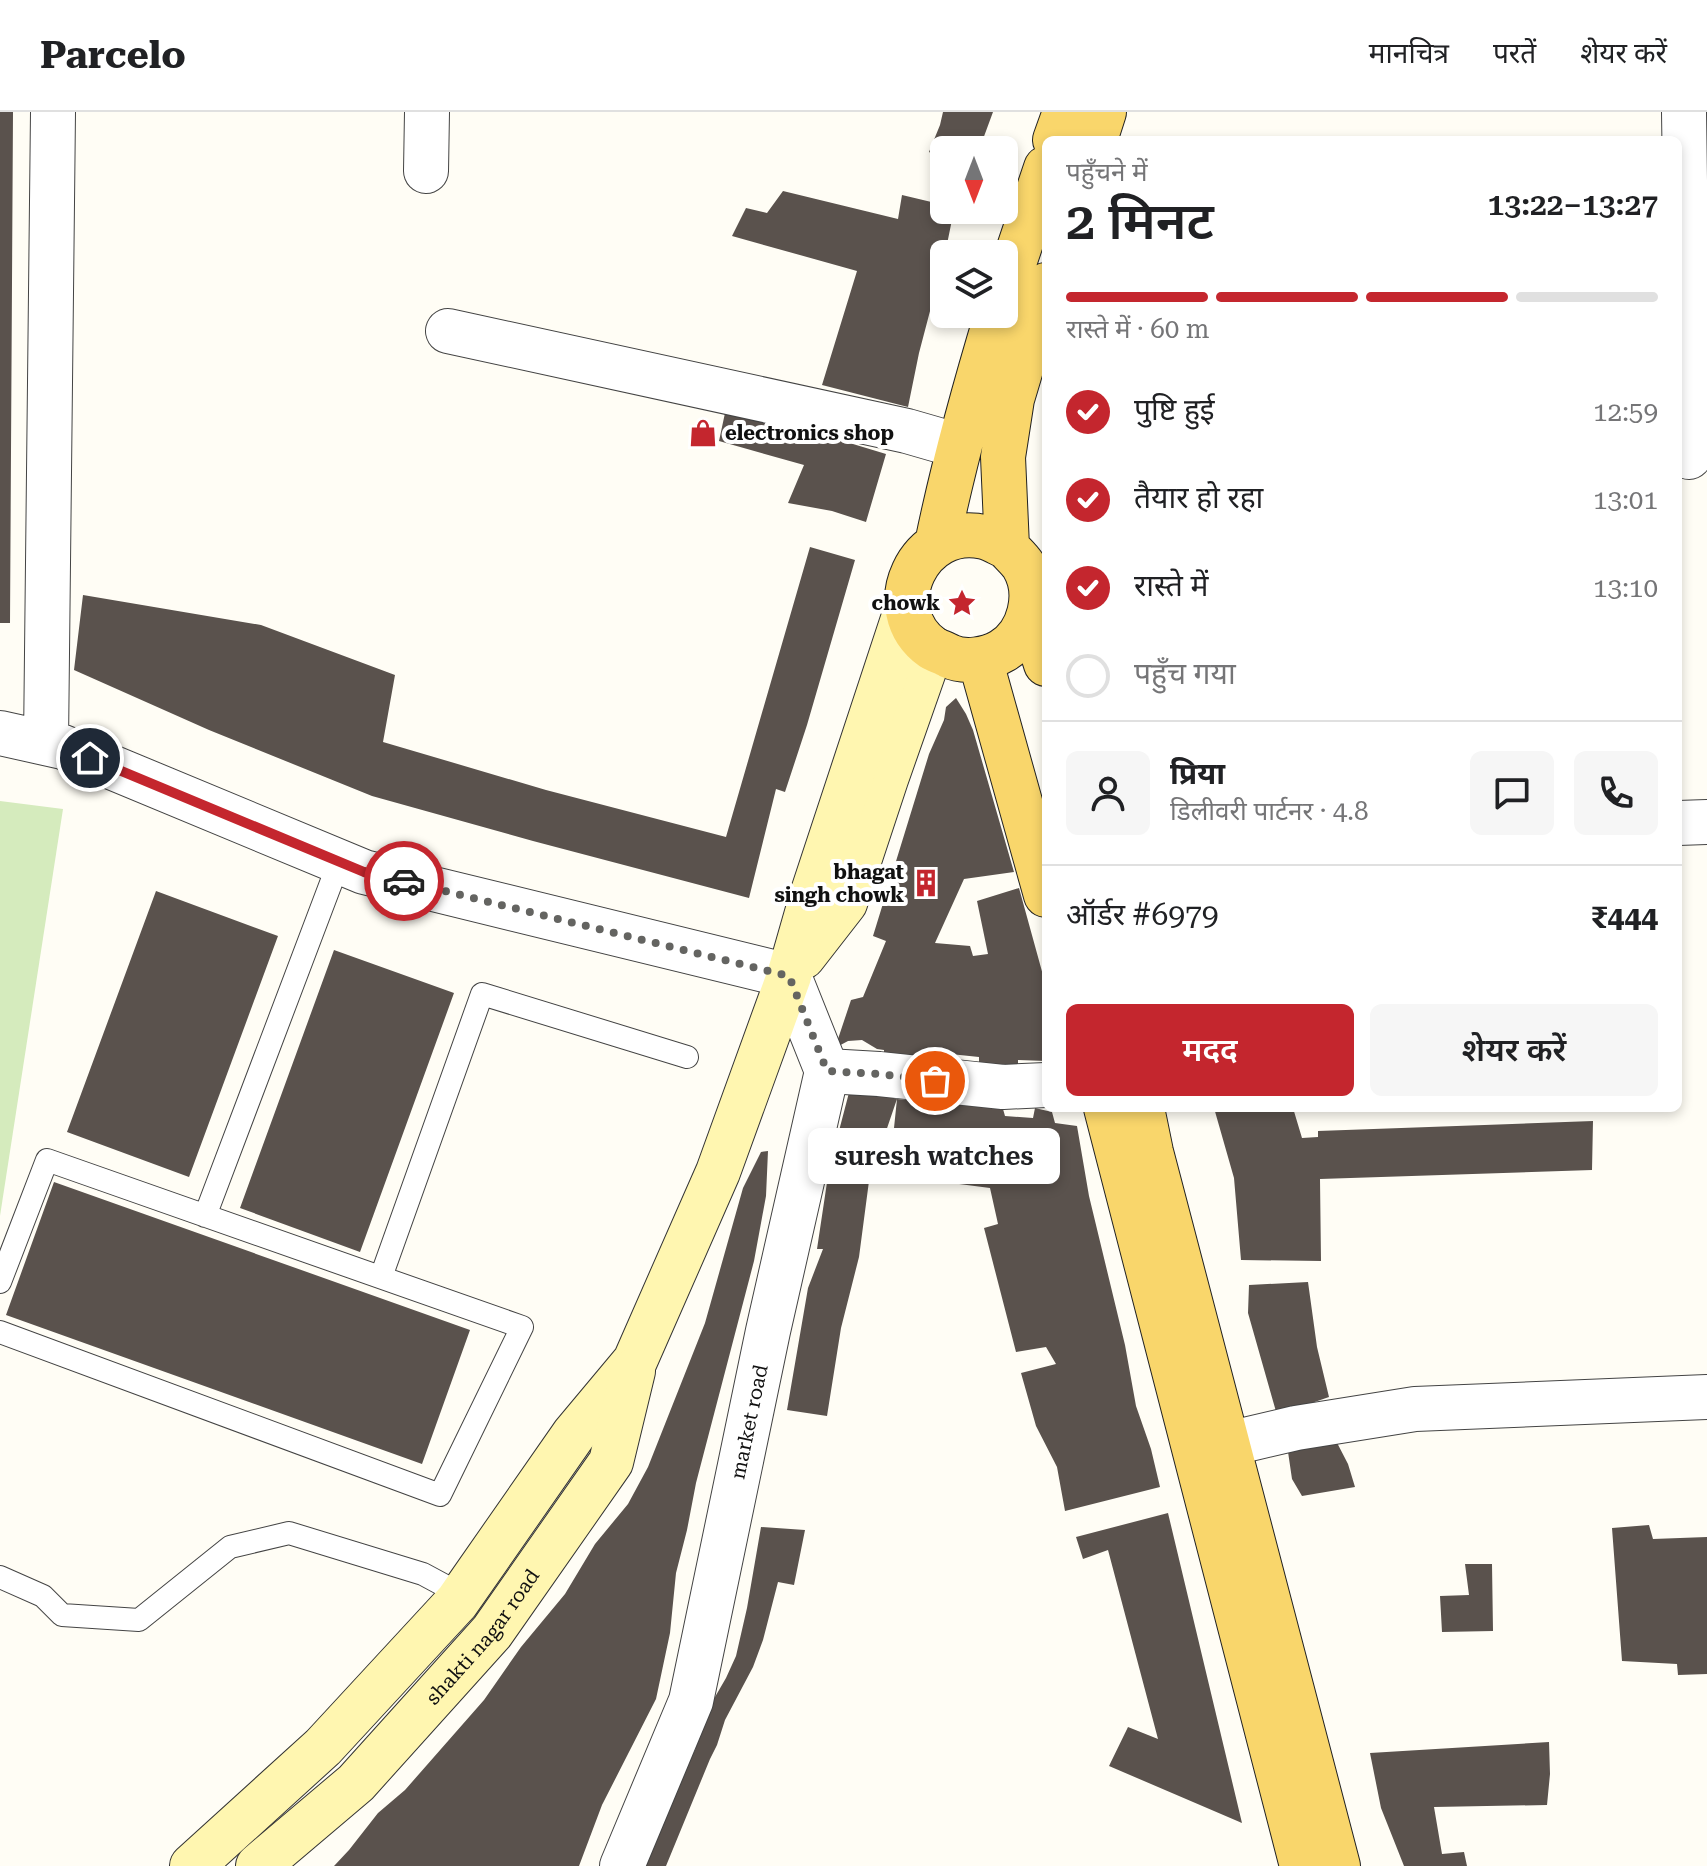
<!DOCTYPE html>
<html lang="hi">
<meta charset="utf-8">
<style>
body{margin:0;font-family:"Roboto Serif","Noto Sans Devanagari",serif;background:#f6f6f6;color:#202124;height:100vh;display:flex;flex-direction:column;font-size:30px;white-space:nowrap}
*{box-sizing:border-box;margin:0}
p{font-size:26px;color:#757577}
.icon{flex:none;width:44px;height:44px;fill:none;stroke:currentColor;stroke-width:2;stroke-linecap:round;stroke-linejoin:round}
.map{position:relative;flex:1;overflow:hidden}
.panel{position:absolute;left:1042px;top:24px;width:640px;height:976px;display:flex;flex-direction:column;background:#fff;border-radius:12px;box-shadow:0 4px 12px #0003}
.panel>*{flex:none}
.needle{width:52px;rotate:180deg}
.buttons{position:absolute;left:930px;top:24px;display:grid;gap:16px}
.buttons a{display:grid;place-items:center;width:88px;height:88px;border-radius:12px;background:#fff;box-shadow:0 4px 12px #0003;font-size:40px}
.pin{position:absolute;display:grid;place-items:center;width:68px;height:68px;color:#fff;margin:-34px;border:4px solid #fff;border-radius:50%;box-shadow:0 2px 8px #0007}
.courier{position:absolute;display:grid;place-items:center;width:80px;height:80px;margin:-40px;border:6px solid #c4262e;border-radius:50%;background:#fff;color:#222;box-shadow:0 2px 10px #0007}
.bubble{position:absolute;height:56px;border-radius:12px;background:#fff;box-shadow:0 4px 12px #0003;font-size:26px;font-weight:600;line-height:56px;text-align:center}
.summary em{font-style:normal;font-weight:600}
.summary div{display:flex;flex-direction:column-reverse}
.summary{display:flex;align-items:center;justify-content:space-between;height:136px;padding:0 24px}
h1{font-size:52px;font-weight:600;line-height:60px}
.bar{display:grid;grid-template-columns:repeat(4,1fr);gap:12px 8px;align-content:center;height:96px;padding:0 24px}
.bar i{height:10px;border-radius:6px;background:#e0e0e0}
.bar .current{background:#c4262e}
.bar p{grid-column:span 4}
.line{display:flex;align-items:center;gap:20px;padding:0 24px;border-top:2px solid #e0e0e0}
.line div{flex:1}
.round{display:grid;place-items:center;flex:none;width:84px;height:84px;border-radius:12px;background:#f6f6f6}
ol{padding:0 24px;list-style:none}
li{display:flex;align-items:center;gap:24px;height:88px}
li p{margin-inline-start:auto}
li .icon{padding:8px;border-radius:50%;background:#c4262e;color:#fff;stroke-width:4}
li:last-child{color:#757577}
li i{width:44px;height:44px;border:4px solid #e0e0e0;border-radius:50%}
.button{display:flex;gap:16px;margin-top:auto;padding:16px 24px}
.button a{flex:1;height:92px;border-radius:12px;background:#c4262e;color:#fff;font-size:32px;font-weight:600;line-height:92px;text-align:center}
.button a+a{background:#f6f6f6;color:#202124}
header{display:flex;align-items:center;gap:48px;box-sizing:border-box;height:112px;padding:0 40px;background:#fff;border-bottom:2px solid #e0e0e0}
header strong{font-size:38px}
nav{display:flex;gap:44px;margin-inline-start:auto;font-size:28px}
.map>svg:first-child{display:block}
</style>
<header>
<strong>Parcelo</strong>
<nav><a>मानचित्र</a><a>परतें</a><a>शेयर करें</a></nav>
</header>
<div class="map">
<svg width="1707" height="1754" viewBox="0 0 1707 1754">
<rect width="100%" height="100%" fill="#fffdf5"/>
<path fill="#d5ebbd" d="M0 689 63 697 0 1104Z"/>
<path fill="#5a524d" d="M0 0H13L10 511H0Z
M943 0H993L979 38H944V48L929 40 940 13Z
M783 79 898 107 902 83 944 93V98H954L945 142 919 241 908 295 822 273 857 159 732 124 746 96 767 101Z
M725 301 853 332 886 342 866 410 832 399 788 391 804 353 719 329Z
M810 435 855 448 807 613 785 680 776 677 749 786 533 729 372 684 209 618 74 558 83 483 261 513 395 563 383 630 546 678 726 725Z
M956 586 966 602 973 618 1014 760 964 767 935 831 970 834 973 844 988 842 977 789 1019 776 1046 874V949L1018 948V955L979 952V945L931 940 932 947 884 943V938L877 937 862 928 848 929 835 936 851 888 863 885 886 829 873 824 929 642 944 608 946 595Z
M156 779 278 824 189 1065 67 1020Z
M334 838 454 881 360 1140 240 1096Z
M851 973 897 987 869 1069 859 1145 841 1216 827 1304 787 1298 808 1176 823 1137H817L829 1057Z
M897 987 1003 997 1005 1004 1033 1006 1035 996 1052 1000 1055 1011 1077 1014 1089 1084 1125 1233 1136 1294 1151 1337 1160 1375 1065 1399 1057 1355 1036 1314 1021 1261 1056 1252 1046 1235 1016 1240 984 1116 998 1112 990 1076 882 1062 894 1016Z
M1214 996H1293L1302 1026 1318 1025V1019L1593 1009 1592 1058 1320 1067 1321 1149 1241 1148 1234 1066Z
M768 1039 766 1084 754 1149 696 1371 687 1418 676 1461 670 1521 656 1587 602 1693 579 1754H334L349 1738 378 1701 405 1678 484 1588 521 1535 565 1482 595 1432 628 1392 648 1355 705 1211 743 1076 761 1040Z
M54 1070 470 1218 422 1352 6 1203Z
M1308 1170 1317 1235 1329 1285 1277 1303 1248 1201 1249 1173Z
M1333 1323 1348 1352 1355 1375 1302 1384 1292 1367 1287 1333Z
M1168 1401 1242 1711 1109 1654 1128 1615 1158 1627 1108 1438 1083 1447 1076 1425Z
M1649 1413 1653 1427 1707 1425V1562L1678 1563 1677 1552 1622 1549 1612 1416Z
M761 1415 805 1418 794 1473 778 1470 763 1528 753 1555 725 1608 717 1633 710 1647 666 1754H641L668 1690 695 1638 708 1597 726 1566 736 1544 747 1496Z
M1465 1452H1492L1493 1519 1442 1520 1440 1484 1469 1483Z
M1549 1630 1550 1662 1547 1693 1434 1695 1442 1742 1464 1740 1467 1754H1404L1381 1696 1370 1641Z"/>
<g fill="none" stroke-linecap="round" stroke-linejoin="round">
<defs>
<path id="service" d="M205 1104 339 750
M381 1165 482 882 687 945
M0 1170 47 1048 522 1215 440 1383 0 1220
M0 1465 43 1484 62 1503 139 1508 230 1435 289 1421 423 1462 462 1483"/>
<path id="minor" d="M1684 0 1689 345
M426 59 427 0
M448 219 907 319 959 334
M0 621 63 635 364 760 789 864
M46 631 53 0
M1678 711 1707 710
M827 959 879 962 1003 975 1046 973
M1228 1332 1296 1316 1415 1297 1707 1285"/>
<g id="tertiary">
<path id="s1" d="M622 1754 691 1589 768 1219 827 959 789 864"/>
</g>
<g id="secondary">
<path d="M803 845 845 791 886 667 932 536"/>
<path d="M192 1754 323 1635 457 1490 574 1322 635 1249 718 1060 789 864 813 780 907 495"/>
<path id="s2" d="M258 1754 356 1671 492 1520 611 1350 633 1259"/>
</g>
<path id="primary" d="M1055 28 1065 0
M1095 28 1104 0
M1004 181 1046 56
M937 432C953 354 974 278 997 202
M1007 435C1000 432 992 427 984 425 919 410 878 497 932 536 937 539 944 541 949 544 964 551 987 548 1002 539 1030 523 1040 481 1023 453 1019 447 1012 441 1007 435L1003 345 1012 287 1046 173
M1030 501 1046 552
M980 547 1046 783
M1106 996 1302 1754
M1142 996 1151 1040 1338 1754"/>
</defs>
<use href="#service" stroke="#444" stroke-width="24"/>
<use href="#minor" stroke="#444" stroke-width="46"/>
<use href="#tertiary" stroke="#444" stroke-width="46"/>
<use href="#secondary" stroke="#333" stroke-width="46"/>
<use href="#primary" stroke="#222" stroke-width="46"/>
<use href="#service" stroke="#fff" stroke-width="22"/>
<use href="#minor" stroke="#fff" stroke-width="44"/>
<use href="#tertiary" stroke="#fff" stroke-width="44"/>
<use href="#secondary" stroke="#fff6b0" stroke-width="44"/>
<use href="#primary" stroke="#f9d66b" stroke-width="44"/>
</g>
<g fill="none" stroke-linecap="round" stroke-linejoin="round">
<path stroke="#646461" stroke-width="8" stroke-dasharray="0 14.4" d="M404 769 789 864 827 959 879 962 935 969"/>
<path stroke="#c4262e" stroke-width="10" d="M90 646 364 760 404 769"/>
</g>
<defs>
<symbol id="shop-bare" viewBox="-9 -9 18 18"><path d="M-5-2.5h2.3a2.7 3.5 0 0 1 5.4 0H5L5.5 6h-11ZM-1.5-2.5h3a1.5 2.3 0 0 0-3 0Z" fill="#c4262e" stroke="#fff" stroke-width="2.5" paint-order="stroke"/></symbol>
<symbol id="sight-bare" viewBox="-9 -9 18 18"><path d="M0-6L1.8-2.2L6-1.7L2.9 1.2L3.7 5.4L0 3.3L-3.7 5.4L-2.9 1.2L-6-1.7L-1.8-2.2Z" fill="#c4262e" stroke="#fff" stroke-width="2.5" paint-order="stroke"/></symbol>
<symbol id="building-bare" viewBox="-9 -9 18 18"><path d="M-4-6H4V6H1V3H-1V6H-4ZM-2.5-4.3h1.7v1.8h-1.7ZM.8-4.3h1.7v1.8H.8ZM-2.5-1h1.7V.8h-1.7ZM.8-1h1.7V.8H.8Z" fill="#c4262e" stroke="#fff" stroke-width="2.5" paint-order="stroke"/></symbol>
</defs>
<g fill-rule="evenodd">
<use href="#shop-bare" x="683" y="301" width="40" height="40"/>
<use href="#sight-bare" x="942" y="471" width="40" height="40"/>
<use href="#building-bare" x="906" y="751" width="40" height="40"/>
</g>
<g text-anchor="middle" stroke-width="8" stroke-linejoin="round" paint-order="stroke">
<g font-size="20" font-weight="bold" fill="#111" stroke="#fff" text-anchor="end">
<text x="725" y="328" text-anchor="start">electronics shop</text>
<text x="940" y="498">chowk</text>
<text x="904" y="767">bhagat<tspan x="904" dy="23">singh chowk</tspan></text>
</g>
<g font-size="20" fill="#111" stroke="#fff">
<text dy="7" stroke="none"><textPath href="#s1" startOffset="464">market road</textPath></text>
<text dy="7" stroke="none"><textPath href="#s2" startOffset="322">shakti nagar road</textPath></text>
</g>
</g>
</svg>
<div class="buttons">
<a><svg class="needle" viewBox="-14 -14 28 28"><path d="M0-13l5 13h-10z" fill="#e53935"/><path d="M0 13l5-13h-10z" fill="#757577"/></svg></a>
<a><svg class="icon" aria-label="layers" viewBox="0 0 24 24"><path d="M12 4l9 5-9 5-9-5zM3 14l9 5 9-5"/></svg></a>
</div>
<div class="pin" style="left:935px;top:969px;background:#ea580c"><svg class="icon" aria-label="bag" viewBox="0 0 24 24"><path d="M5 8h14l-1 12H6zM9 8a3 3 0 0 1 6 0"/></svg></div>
<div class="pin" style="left:90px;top:646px;background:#1f2937"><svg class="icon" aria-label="home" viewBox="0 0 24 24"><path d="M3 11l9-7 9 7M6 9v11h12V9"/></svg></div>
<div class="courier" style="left:404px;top:769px"><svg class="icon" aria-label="car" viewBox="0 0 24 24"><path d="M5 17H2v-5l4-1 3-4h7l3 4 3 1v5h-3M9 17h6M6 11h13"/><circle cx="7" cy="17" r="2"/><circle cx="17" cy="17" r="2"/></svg></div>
<div class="bubble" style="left:808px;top:1016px;width:252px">suresh watches</div>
<section class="panel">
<div class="summary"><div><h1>2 मिनट</h1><p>पहुँचने में</p></div><em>13:22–13:27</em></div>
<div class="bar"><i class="current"></i><i class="current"></i><i class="current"></i><i></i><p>रास्ते में · 60 m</p></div>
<ol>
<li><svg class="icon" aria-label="check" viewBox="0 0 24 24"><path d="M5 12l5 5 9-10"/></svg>पुष्टि हुई<p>12:59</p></li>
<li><svg class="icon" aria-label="check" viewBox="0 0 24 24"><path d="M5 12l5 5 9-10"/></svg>तैयार हो रहा<p>13:01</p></li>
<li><svg class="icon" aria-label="check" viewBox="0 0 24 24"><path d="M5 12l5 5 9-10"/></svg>रास्ते में<p>13:10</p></li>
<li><i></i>पहुँच गया</li>
</ol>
<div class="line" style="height:144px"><a class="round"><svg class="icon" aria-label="person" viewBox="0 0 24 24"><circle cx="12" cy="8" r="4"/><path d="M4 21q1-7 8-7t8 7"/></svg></a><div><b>प्रिया</b><p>डिलीवरी पार्टनर · 4.8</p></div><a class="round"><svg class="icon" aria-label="chat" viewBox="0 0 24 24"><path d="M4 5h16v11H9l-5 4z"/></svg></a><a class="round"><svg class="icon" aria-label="phone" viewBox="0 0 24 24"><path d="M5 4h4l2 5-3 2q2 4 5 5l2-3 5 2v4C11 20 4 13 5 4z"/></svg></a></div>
<div class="line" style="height:104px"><div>ऑर्डर #6979</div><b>₹444</b></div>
<div class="button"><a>मदद</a><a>शेयर करें</a></div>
</section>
</div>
